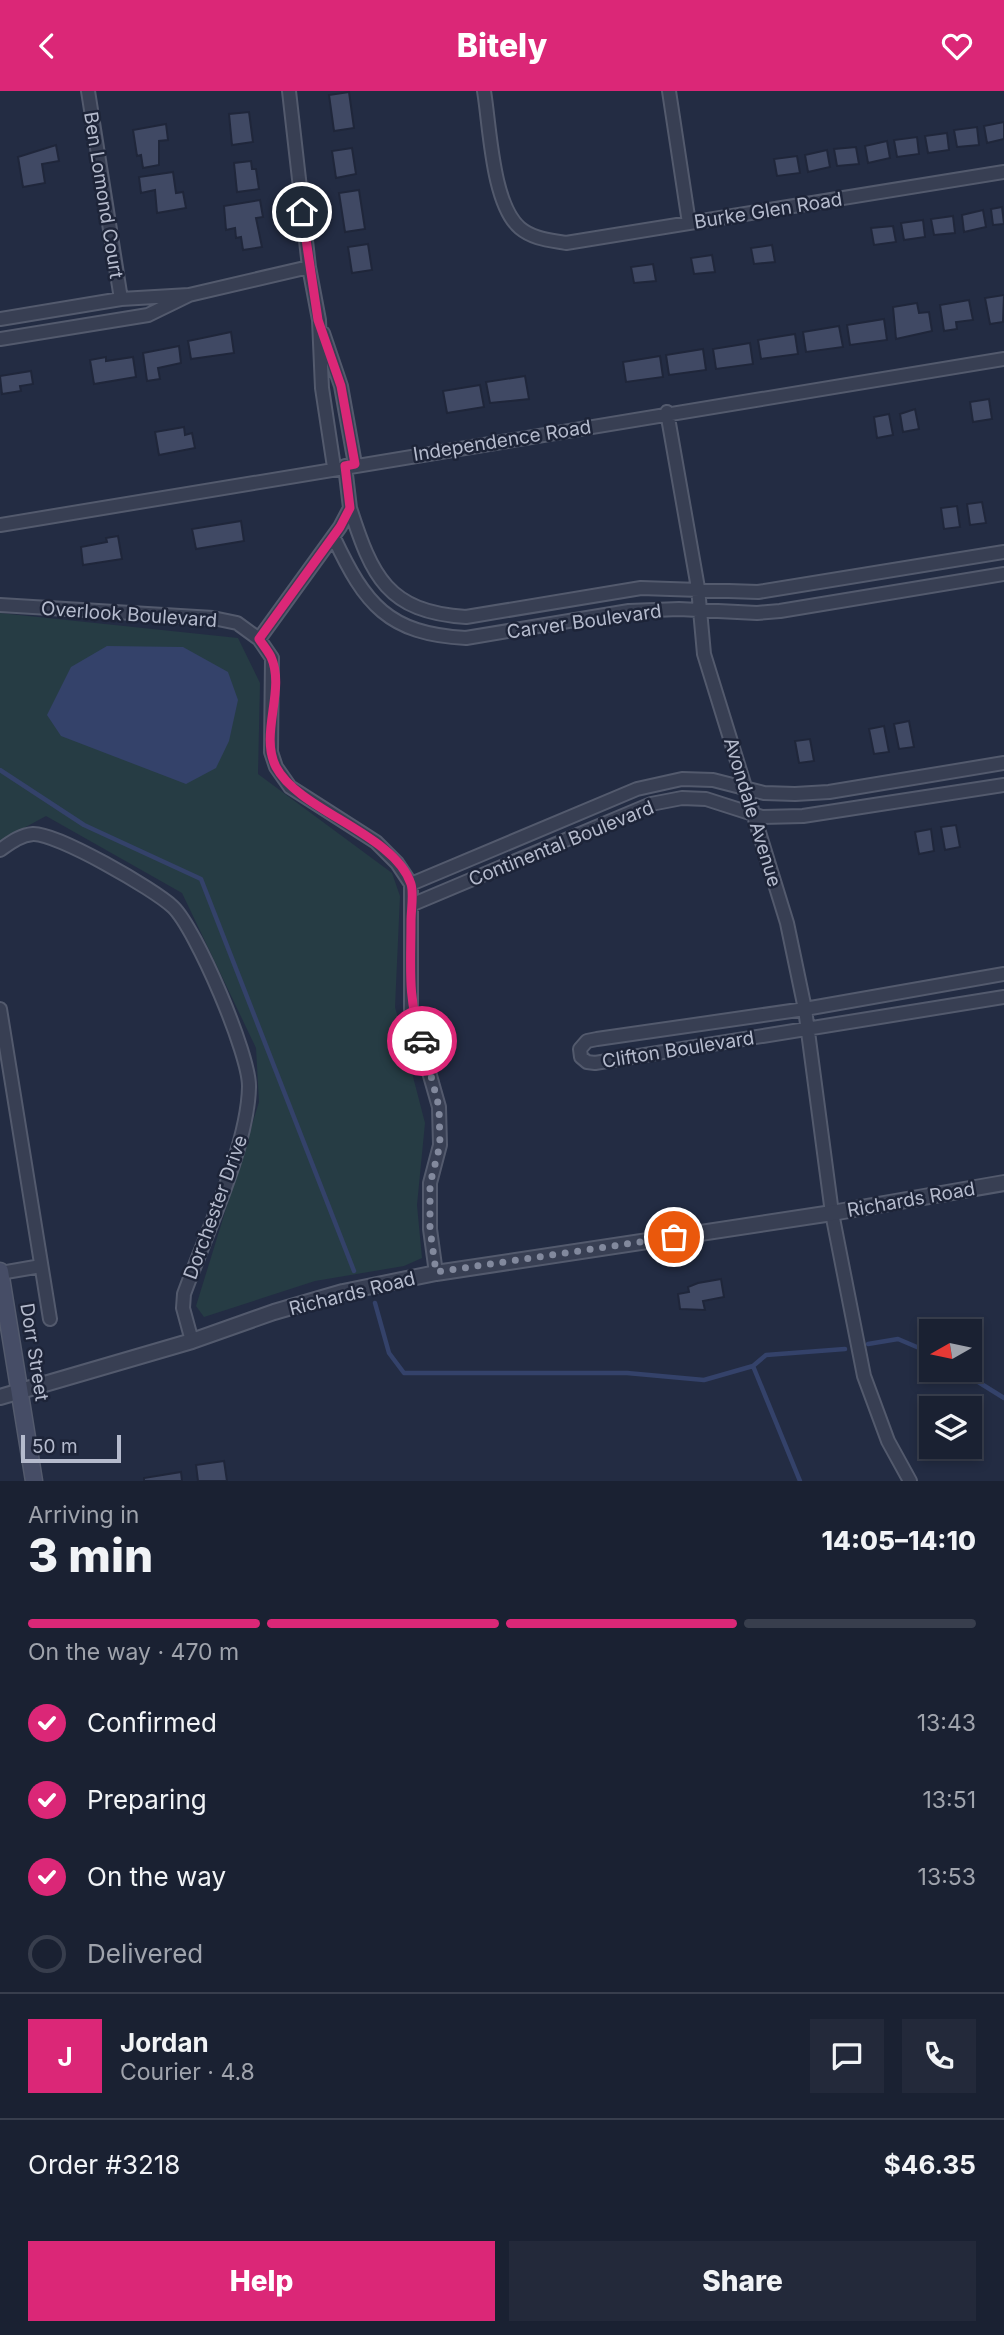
<!DOCTYPE html>
<meta charset="utf-8">
<style>
body{margin:0;font-family:Inter,sans-serif;background:#23293a;color:#f1f3f6;height:100vh;display:flex;flex-direction:column;font-size:26px;white-space:nowrap}
*{box-sizing:border-box;margin:0}
p{font-size:23px;color:#9fa3ac}
.icon{flex:none;width:38px;height:38px;fill:none;stroke:currentColor;stroke-width:2;stroke-linecap:round;stroke-linejoin:round}
.map{position:relative;height:1390px;overflow:hidden}
.details{display:flex;flex-direction:column;background:#1a2132;flex:1}
.details>*{flex:none}
.needle{width:46px;rotate:261deg}
.fabs{position:absolute;left:919px;top:1228px;display:grid;gap:14px}
.fabs a{display:grid;place-items:center;width:63px;height:63px;border-radius:0px;background:#1a2132;box-shadow:0 4px 10px #0003,0 0 0 2px #383e4d;font-size:35px}
.scale{position:absolute;left:21px;bottom:18px;width:100px;box-sizing:border-box;padding-left:7px;border:4px solid #b5bbcd;border-top:0;font-size:19px;line-height:24px;white-space:nowrap;color:#b5bbcd;-webkit-text-stroke:5px #1d2438;paint-order:stroke}
.pin{position:absolute;display:grid;place-items:center;width:60px;height:60px;color:#fff;margin:-30px;border:4px solid #fff;border-radius:50%;box-shadow:0 2px 7px #0007}
.courier{position:absolute;display:grid;place-items:center;width:70px;height:70px;margin:-35px;border:5px solid #db2777;border-radius:50%;background:#fff;color:#222;box-shadow:0 2px 9px #0007}
.headline em{font-style:normal;font-weight:800}
.headline div{display:flex;flex-direction:column-reverse}
.headline{display:flex;align-items:center;justify-content:space-between;height:119px;padding:0 28px}
h1{font-size:46px;font-weight:800;line-height:52px}
.bar{display:grid;grid-template-columns:repeat(4,1fr);gap:10px 7px;align-content:center;height:84px;padding:0 28px}
.bar i{height:9px;border-radius:5px;background:#383e4d}
.bar .on{background:#db2777}
.bar p{grid-column:span 4}
.line{display:flex;align-items:center;gap:18px;padding:0 28px;border-top:2px solid #383e4d}
.line div{flex:1}
.round{display:grid;place-items:center;flex:none;width:74px;height:74px;border-radius:0px;background:#23293a}
ol{padding:0 28px;list-style:none}
li{display:flex;align-items:center;gap:21px;height:77px}
li p{margin-inline-start:auto}
li .icon{padding:7px;border-radius:50%;background:#db2777;color:#fff;stroke-width:4}
li:last-child{color:#9fa3ac}
li i{width:38px;height:38px;border:4px solid #383e4d;border-radius:50%}
.action{display:flex;gap:14px;margin-top:auto;padding:14px 28px}
.action a{flex:1;height:80px;border-radius:0px;background:#db2777;color:#fff;font-size:28px;font-weight:800;line-height:80px;text-align:center}
.action a+a{background:#23293a;color:#f1f3f6}
header{display:flex;justify-content:space-between;align-items:center;height:91px;padding:0 28px;background:#db2777;color:#fff;font-size:32px;font-weight:800}
.map>svg:first-child{display:block}
</style>
<header><svg class="icon" aria-label="back" viewBox="0 0 24 24"><path d="M15 5l-7 7 7 7"/></svg>Bitely<svg class="icon" aria-label="heart" viewBox="0 0 24 24"><path d="M12 20l-8-8c-3-5 5-10 8-4 3-6 11-1 8 4z"/></svg></header>
<div class="map">
<svg width="1004" height="1390" viewBox="0 0 1004 1390">
<rect width="100%" height="100%" fill="#232c43"/>
<path fill="#263c44" d="M0 522 238 547 260 592 258 683 392 782 400 805 395 916 425 1032 417 1114 422 1167 404 1175 315 1190 204 1226 196 1215 259 1011 256 957 182 802 46 725 0 750Z"/>
<path fill="#34426a" d="M107 555 183 556 228 581 238 609 229 650 216 677 186 693 61 645 47 624 71 576Z"/>
<g fill="none" stroke-linecap="round" stroke-linejoin="round">
<path stroke="#34426a" stroke-width="4.5" d="M0 679 84 734 201 788 354 1180
M375 1212 389 1262 404 1282H627L704 1289 753 1275 800 1390
M868 1253 898 1248 931 1262
M753 1275 766 1264 845 1258
M959 1279 1004 1307"/>
</g>
<path fill="#404964" stroke="#1f263a" stroke-width="2" d="M349 1 354 37 334 40 329 4Z
M249 21 253 51 232 54 229 23Z
M1004 31V48L987 52 984 35Z
M166 33 168 49 159 50V74L143 77 141 64 137 65 133 39Z
M977 36 979 54 957 56 954 39Z
M947 42 949 59 928 62 925 45Z
M917 46 919 63 897 66 894 49Z
M887 50 890 67 868 72 865 55Z
M56 54 59 70 42 73 45 92 23 96 18 66Z
M856 56 859 73 837 75 834 58Z
M352 57 356 83 336 87 332 60Z
M827 59 830 76 808 81 805 64Z
M797 65 800 82 777 85 774 68Z
M251 70 252 78H256L259 98 237 101 234 72Z
M173 81 176 102 183 101 186 117 157 122 155 99 141 102 139 86Z
M359 99 365 138 345 141 339 102Z
M260 109 263 126 256 127 262 156 243 159 241 146 236 147 235 137 226 139 224 115Z
M1002 116 1004 133 993 134 991 118Z
M983 119 986 136 964 141 962 124Z
M953 125 955 142 934 144 931 128Z
M923 129 925 146 904 149 901 132Z
M893 135 896 151 874 154 871 137Z
M368 153 372 179 352 182 348 156Z
M772 154 775 171 754 173 751 157Z
M712 164 715 181 694 183 691 167Z
M653 173 656 190 634 192 631 176Z
M1004 204 1003 231 990 233 985 207Z
M969 209 973 229 956 231 957 238 944 240 940 214Z
M917 212 919 222 929 221 932 240 896 248 893 216Z
M884 228 887 249 850 254 847 234Z
M839 235 843 256 806 261 803 241Z
M231 241 234 262 191 268 188 250Z
M795 243 798 263 761 268 758 249Z
M750 252 753 273 716 278 713 258Z
M179 255 181 272 158 277 160 288 147 290 143 262Z
M703 258 706 279 669 284 666 264Z
M660 265 663 286 626 291 623 271Z
M106 266V270L133 266 136 286 94 293 90 269Z
M31 280 33 293 20 295 21 300 2 303 0 285Z
M525 285 529 308 490 312 486 291Z
M480 294 484 316 447 322 443 300Z
M989 308 992 328 973 331 970 311Z
M915 318 919 338 903 341 900 323Z
M889 323 893 344 877 347 874 326Z
M184 336 185 344 192 342 195 357 159 364 155 341Z
M982 411 986 432 970 434 967 413Z
M957 415 960 436 944 438 941 417Z
M241 430 244 450 196 458 192 438Z
M118 445 122 468 83 474 81 456 107 451 106 447Z
M909 630 914 656 899 658 894 633Z
M884 635 889 661 874 663 869 638Z
M810 648 814 670 799 672 795 650Z
M956 734 960 756 945 759 941 736Z
M931 738 934 760 919 763 915 741Z
M721 1188 724 1206 703 1210 705 1219 680 1218 678 1203 689 1201 688 1196 698 1192Z
M224 1370 227 1390H198L196 1374Z
M181 1381 182 1390H144V1387Z"/>
<g fill="none" stroke-linecap="round" stroke-linejoin="round">
<defs>
<path id="minor" d="M88 0 121 208
M289 0 309 176 319 229 322 297 334 376
M484 0C490 36 492 113 520 137 533 148 550 149 566 152L1004 81
M669 0 689 132
M0 228 121 208 189 204 309 176
M323 242 341 295 355 373
M0 248 148 224 189 204
M667 321 698 497 704 563 787 832 805 918 832 1122 864 1285 888 1350 910 1390
M350 417C372 485 387 521 466 526L641 497 758 501 1004 461
M0 434 1004 268
M334 447C365 513 388 543 466 547L629 520 679 518 757 522 780 520 1004 483
M0 514 213 527 237 532 259 548 272 567 271 661 276 676 290 696 376 751 397 772 411 793V918L439 1016 440 1054 430 1092V1138L436 1182
M259 548 340 436 350 417 345 375
M0 759C10 752 20 744 33 743 57 742 154 798 173 816 196 838 250 964 249 996 248 1055 205 1145 184 1203L183 1217 192 1250
M411 793 637 698 682 688 713 689 764 702 795 703 829 701 1004 672
M411 814 651 713 682 707 706 708 762 726 803 725 1004 694
M1004 883 805 918 597 948 587 950 580 958 581 966 587 971 595 972 1004 906
M0 918 50 1228
M0 1182 41 1175"/>
<path id="tertiary" d="M0 1306 192 1250 274 1221 343 1201 436 1182 832 1122 1004 1092"/>
<path id="secondary" d="M0 1180 34 1390"/>
</defs>
<use href="#minor" stroke="#535a6d" stroke-width="16"/>
<use href="#tertiary" stroke="#535a6d" stroke-width="18"/>
<use href="#secondary" stroke="#535a6d" stroke-width="19"/>
<use href="#minor" stroke="#383f53" stroke-width="12"/>
<use href="#tertiary" stroke="#383f53" stroke-width="14"/>
<use href="#secondary" stroke="#464d66" stroke-width="16"/>
</g>
<g fill="none" stroke-linecap="round" stroke-linejoin="round">
<path stroke="#82899d" stroke-width="7" stroke-dasharray="0 12.6" d="M422 950 439 1016 440 1054 430 1093V1138L436 1181 674 1146"/>
<path stroke="#db2777" stroke-width="9" d="M302 121 318 229 341 295 355 373 345 375 350 417 340 436 259 548C263 554 268 560 271 566 286 599 259 643 276 676 299 720 395 743 411 793 414 803 411 819 411 830 411 875 407 907 422 950"/>
</g>
<g text-anchor="middle" stroke-width="5" stroke-linejoin="round" paint-order="stroke">
<g font-size="19" fill="#b5bbcd" stroke="#1d2438">
<text transform="translate(104 104) rotate(81)" y="7">Ben Lomond Court</text>
<text transform="translate(768 119) rotate(-9)" y="7">Burke Glen Road</text>
<text transform="translate(502 349) rotate(-9)" y="7">Independence Road</text>
<text transform="translate(129 523) rotate(4)" y="7">Overlook Boulevard</text>
<text transform="translate(584 530) rotate(-8)" y="7">Carver Boulevard</text>
<text transform="translate(753 721) rotate(73)" y="7">Avondale Avenue</text>
<text transform="translate(561 752) rotate(-22)" y="7">Continental Boulevard</text>
<text transform="translate(678 958) rotate(-9)" y="7">Clifton Boulevard</text>
<text transform="translate(911 1108) rotate(-10)" y="7">Richards Road</text>
<text transform="translate(215 1116) rotate(-70)" y="7">Dorchester Drive</text>
<text transform="translate(352 1202) rotate(-14)" y="7">Richards Road</text>
<text transform="translate(35 1261) rotate(81)" y="7">Dorr Street</text>
</g>
</g>
</svg>
<div class="fabs">
<a><svg class="needle" viewBox="-14 -14 28 28"><path d="M0-13l5 13h-10z" fill="#e53935"/><path d="M0 13l5-13h-10z" fill="#9fa3ac"/></svg></a>
<a><svg class="icon" aria-label="layers" viewBox="0 0 24 24"><path d="M12 4l9 5-9 5-9-5zM3 14l9 5 9-5"/></svg></a>
</div>
<div class="scale">50 m</div>
<div class="pin" style="left:674px;top:1146px;background:#ea580c"><svg class="icon" aria-label="bag" viewBox="0 0 24 24"><path d="M5 8h14l-1 12H6zM9 8a3 3 0 0 1 6 0"/></svg></div>
<div class="pin" style="left:302px;top:121px;background:#1f2937"><svg class="icon" aria-label="home" viewBox="0 0 24 24"><path d="M3 11l9-7 9 7M6 9v11h12V9"/></svg></div>
<div class="courier" style="left:422px;top:950px"><svg class="icon" aria-label="car" viewBox="0 0 24 24"><path d="M5 17H2v-5l4-1 3-4h7l3 4 3 1v5h-3M9 17h6M6 11h13"/><circle cx="7" cy="17" r="2"/><circle cx="17" cy="17" r="2"/></svg></div>
</div>
<section class="details">
<div class="headline"><div><h1>3 min</h1><p>Arriving in</p></div><em>14:05–14:10</em></div>
<div class="bar"><i class="on"></i><i class="on"></i><i class="on"></i><i></i><p>On the way · 470 m</p></div>
<ol>
<li><svg class="icon" aria-label="check" viewBox="0 0 24 24"><path d="M5 12l5 5 9-10"/></svg>Confirmed<p>13:43</p></li>
<li><svg class="icon" aria-label="check" viewBox="0 0 24 24"><path d="M5 12l5 5 9-10"/></svg>Preparing<p>13:51</p></li>
<li><svg class="icon" aria-label="check" viewBox="0 0 24 24"><path d="M5 12l5 5 9-10"/></svg>On the way<p>13:53</p></li>
<li><i></i>Delivered</li>
</ol>
<div class="line" style="height:126px"><b class="round" style="background:#db2777;color:#fff">J</b><div><b>Jordan</b><p>Courier · 4.8</p></div><a class="round"><svg class="icon" aria-label="chat" viewBox="0 0 24 24"><path d="M4 5h16v11H9l-5 4z"/></svg></a><a class="round"><svg class="icon" aria-label="phone" viewBox="0 0 24 24"><path d="M5 4h4l2 5-3 2q2 4 5 5l2-3 5 2v4C11 20 4 13 5 4z"/></svg></a></div>
<div class="line" style="height:91px"><div>Order #3218</div><b>$46.35</b></div>
<div class="action"><a>Help</a><a>Share</a></div>
</section>
